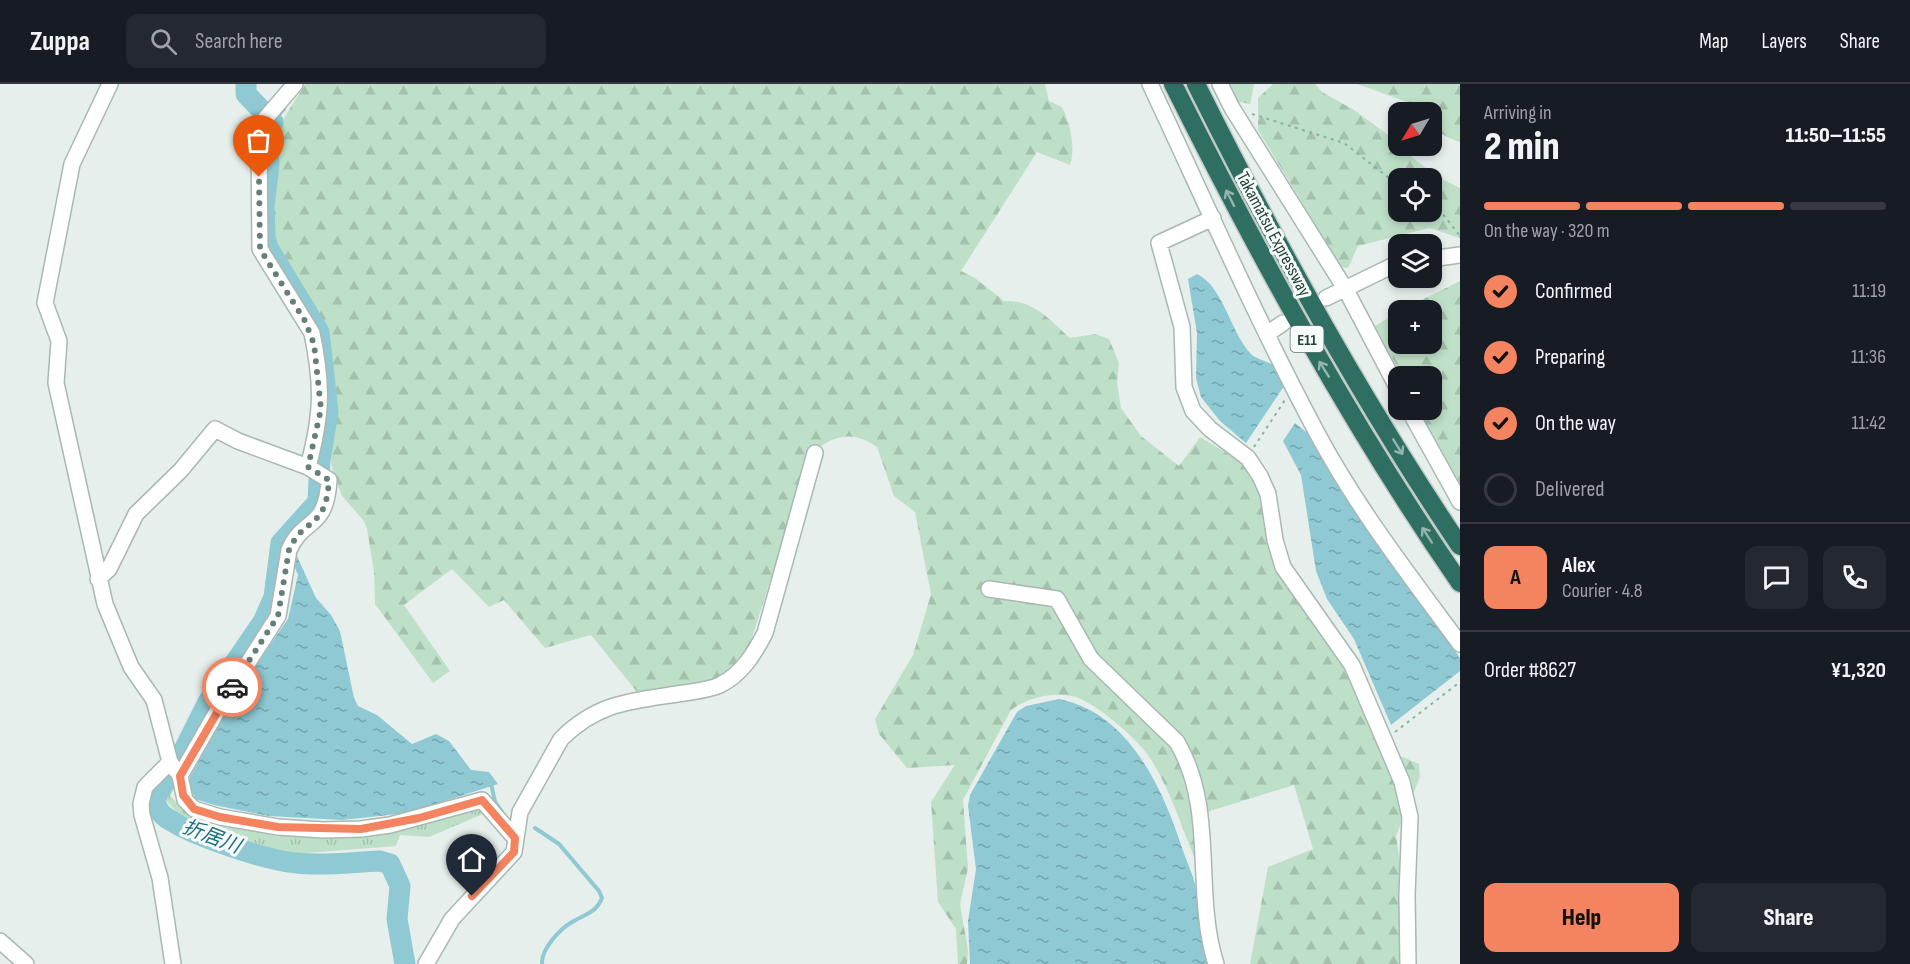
<!DOCTYPE html>
<meta charset="utf-8">
<style>
body{margin:0;font-family:"Sofia Sans Condensed","Noto Sans JP",sans-serif;background:#242831;color:#f1f3f6;height:100vh;display:flex;flex-direction:column;font-size:22px;white-space:nowrap}
*{box-sizing:border-box;margin:0}
p{font-size:20px;color:#9ea1a6}
.icon{flex:none;width:33px;height:33px;fill:none;stroke:currentColor;stroke-width:2;stroke-linecap:round;stroke-linejoin:round}
.map{position:relative;flex:1;overflow:hidden}
.drawer{display:flex;flex-direction:column;background:#171b24;width:450px}
.drawer>*{flex:none}
.needle{width:39px;rotate:232deg}
.controls{position:absolute;left:1388px;top:18px;display:grid;gap:12px}
.controls a{display:grid;place-items:center;width:54px;height:54px;border-radius:12px;background:#171b24;box-shadow:0 3px 9px #0003;font-size:30px}
.pin{position:absolute;display:grid;place-items:center;width:51px;height:51px;color:#fff;margin:-62px -26px;border-radius:50% 50% 50% 0;rotate:-45deg;box-shadow:0 0 6px #0007}
.pin .icon{rotate:45deg}
.courier{position:absolute;display:grid;place-items:center;width:60px;height:60px;margin:-30px;border:4px solid #f4845f;border-radius:50%;background:#fff;color:#222;box-shadow:0 2px 8px #0007}
.head em{font-style:normal;font-weight:800}
.head div{display:flex;flex-direction:column-reverse}
.head{display:flex;align-items:center;justify-content:space-between;height:102px;padding:0 24px}
h1{font-size:39px;font-weight:800;line-height:45px}
.bar{display:grid;grid-template-columns:repeat(4,1fr);gap:9px 6px;align-content:center;height:72px;padding:0 24px}
.bar i{height:8px;border-radius:4px;background:#363941}
.bar .active{background:#f4845f}
.bar p{grid-column:span 4}
.line{display:flex;align-items:center;gap:15px;padding:0 24px;border-top:2px solid #363941}
.line div{flex:1}
.round{display:grid;place-items:center;flex:none;width:63px;height:63px;border-radius:12px;background:#242831}
ol{padding:0 24px;list-style:none}
li{display:flex;align-items:center;gap:18px;height:66px}
li p{margin-inline-start:auto}
li .icon{padding:6px;border-radius:50%;background:#f4845f;color:#111;stroke-width:4}
li:last-child{color:#9ea1a6}
li i{width:33px;height:33px;border:3px solid #363941;border-radius:50%}
.cta{display:flex;gap:12px;margin-top:auto;padding:12px 24px}
.cta a{flex:1;height:69px;border-radius:12px;background:#f4845f;color:#111;font-size:24px;font-weight:800;line-height:69px;text-align:center}
.cta a+a{background:#242831;color:#f1f3f6}
header{display:flex;align-items:center;gap:36px;box-sizing:border-box;height:84px;padding:0 30px;background:#171b24;border-bottom:2px solid #363941}
header strong{font-size:28px}
nav{display:flex;gap:33px;margin-inline-start:auto;font-size:21px}
.search{width:420px;height:54px;background:#242831;display:flex;align-items:center;gap:15px;box-sizing:border-box;padding:0 21px;border-radius:12px;color:#9ea1a6;font-size:22px}
main{display:flex;flex:1;min-height:0}
.map>svg:first-child{display:block}
</style>
<header>
<strong>Zuppa</strong>
<div class="search"><svg class="icon" aria-label="search" viewBox="0 0 24 24"><circle cx="10" cy="10" r="6"/><path d="M15 15l6 6"/></svg>Search here</div>
<nav><a>Map</a><a>Layers</a><a>Share</a></nav>
</header>
<main>
<div class="map">
<svg width="1460" height="880" viewBox="0 0 1460 880">
<defs>
<pattern id="grass-tufts" width="24" height="20" patternUnits="userSpaceOnUse" patternTransform="scale(1.5)"><rect width="24" height="20" fill="#bfe0c8"/><path d="M3 7l-1-3M5 7V3M7 7l1-3M15 17l-1-3M17 17v-4M19 17l1-3" fill="none" stroke="#a4c1ad"/></pattern>
<pattern id="forest-firs" width="22" height="20" patternUnits="userSpaceOnUse" patternTransform="scale(1.5)"><rect width="22" height="20" fill="#bfe0c8"/><path d="M5 1l3.5 6h-7zM16 11l3.5 6h-7z" fill="#a4c1ad"/></pattern>
<pattern id="water-ripples" width="26" height="14" patternUnits="userSpaceOnUse" patternTransform="scale(1.5)"><rect width="26" height="14" fill="#8ec9d4"/><path d="M2 4q2-2 4 0t4 0M15 11q2-2 4 0t4 0" fill="none" stroke="#74a5ad"/></pattern>
</defs>
<rect width="100%" height="100%" fill="#e6efeb"/>
<path fill="url(#grass-tufts)" d="M168 703H175L170 712 188 730 201 736C230 742 262 751 292 753 356 757 417 743 478 724L483 730 429 753 400 751 396 762 294 770 270 766 184 736 162 712Z"/>
<path fill="url(#forest-firs)" fill-rule="evenodd" d="M305 0H1045L1049 17 1062 23C1070 40 1076 63 1070 81L1037 68 961 187 975 194 1004 217C1034 216 1049 235 1070 254L1095 250 1109 255 1119 279 1117 298 1121 324 1141 352 1179 382 1200 353 1243 379 1254 396 1262 418 1273 478 1288 504 1330 555 1385 673H1403L1419 680 1420 693 1396 752 1405 812 1406 880H1250L1268 783 1313 765 1294 701 1197 731 1199 785C1183 748 1171 705 1148 671 1135 653 1094 617 1072 612 1052 608 1027 614 1011 626L963 716 968 784 960 820 968 866 967 880H958L956 845 938 818 931 718 955 681 907 684 879 650 875 635 913 571 931 510 915 428 894 412 877 363C852 345 831 352 811 370L746 572 714 597 696 603 637 608 591 551 545 564 504 516 489 523 452 485 404 521 450 587 433 599 375 520 374 488 367 445 364 437 342 412 333 388 327 356 332 325 321 245 272 165 266 124 272 76 270 57Z
M1227 0H1254L1250 20 1235 17Z
M1273 0H1315L1322 8 1354 26 1395 56 1398 62 1436 92 1460 104V154L1429 144 1358 162 1348 184 1341 183 1258 46V14ZM1398 94H1431V128H1398Z
M1357 0H1460V58C1444 52 1431 47 1431 28H1421L1410 19Z
M1460 197V400L1419 326H1431V292H1402L1375 242 1398 228V260H1431V226H1401Z"/>
<path fill="url(#water-ripples)" d="M1197 190C1224 203 1230 248 1251 270 1256 275 1266 277 1272 280L1276 277 1286 299 1246 359 1220 337 1201 313 1196 294 1197 249 1188 195Z
M1295 339 1311 352 1357 427 1460 574V587L1391 641 1354 555 1327 515 1316 487 1301 391 1283 357Z
M296 470 316 514 331 531 340 547 354 614 358 622 377 631 412 660 436 650 449 657 471 686 489 688 498 700 407 729 342 736 269 732 214 721 195 715 190 702V693L236 610 288 535 298 491 292 477Z
M1059 615C1129 629 1162 703 1182 764 1187 778 1194 793 1197 808 1202 833 1201 856 1210 880H970L968 837 976 785 968 722 970 711 1017 628 1026 622Z"/>
<g fill="none" stroke-linecap="round" stroke-linejoin="round">
<path stroke="#8ec9d4" stroke-width="4" d="M273 38 284 25
M491 699 495 718 502 728
M535 744 559 760 599 807 602 814C596 829 585 830 572 838 560 845 541 865 542 880"/>
<path stroke="#8ec9d4" stroke-width="21" d="M246 0V10L273 38 267 53 269 81 264 122 265 153 268 164 319 248 328 328 320 376 318 418 281 459 274 513 263 538 208 618 184 666 155 714C156 725 161 731 170 736 194 752 268 777 297 779 323 782 353 778 380 777L390 780 400 802 397 835 405 880"/>
<defs>
<path id="minor" d="M110 0 72 80 45 219 59 257 56 299 105 520 131 583 154 616 170 678 180 692 185 716 194 725 220 733 278 743 323 746 361 745 390 741 482 716 515 754
M295 0 264 36 259 53 260 165 312 249C323 302 322 331 308 383
M1150 0C1205 117 1256 235 1317 349 1357 424 1410 492 1460 560
M1220 0 1232 24 1346 206 1398 305
M1213 134 1159 159 1182 243 1184 303 1193 327 1210 345 1248 374 1260 392 1268 410 1275 456 1283 483 1352 581 1402 698 1410 733 1407 811 1408 880
M1431 175 1460 171
M1326 214 1398 179
M1267 250 1283 239
M1409 326 1460 418
M98 495 109 485 136 430 181 386 215 345 238 357 308 383 329 396C326 447 304 432 289 466L278 532 219 624 180 692
M989 505 1057 515 1091 575 1177 658C1217 726 1193 808 1216 880
M170 678 145 703 141 720 142 731 160 794 173 880
M0 857 26 880
M426 880 452 835 514 768 520 728 561 655C599 617 634 617 684 609 696 607 709 606 720 601 742 590 754 570 765 549L815 369"/>
<path id="highway" d="M1173 0C1259 172 1351 341 1460 499
M1196 0C1275 159 1361 315 1460 462"/>
</defs>
<use href="#minor" stroke="#a8b8b2" stroke-width="18"/>
<use href="#highway" stroke="#c2cac8" stroke-width="21"/>
<path stroke="#86b3a5" stroke-width="2" stroke-dasharray="3 4.5" stroke-linecap="butt" d="M1252 30 1344 59 1398 101
M1431 122 1442 129 1460 152
M1254 363 1285 316
M1395 648 1460 598"/>
<use href="#minor" stroke="#fff" stroke-width="15"/>
<use href="#highway" stroke="#2f6f62" stroke-width="18"/>
</g>
<defs><path id="oneway-shaft" d="M-6 0H5M1.5-3L5.5 0L1.5 3" fill="none" stroke-width="1.6" stroke-linecap="round" stroke-linejoin="round" transform="scale(1.5)"/></defs>
<g stroke="#93b5ae">
<use href="#oneway-shaft" transform="translate(1230 114) rotate(-117)"/>
<use href="#oneway-shaft" transform="translate(1324 285) rotate(-122)"/>
<use href="#oneway-shaft" transform="translate(1398 363) rotate(58)"/>
<use href="#oneway-shaft" transform="translate(1427 451) rotate(-123)"/>
</g>
<g fill="none" stroke-linecap="round" stroke-linejoin="round">
<path stroke="#687f78" stroke-width="6" stroke-dasharray="0 10.8" d="M232 603 278 532 289 466C304 432 326 447 329 396L308 383 321 325 314 260 305 237 260 165 259 93"/>
<path stroke="#f4845f" stroke-width="8" d="M232 603 180 692 183 711 194 725 220 733 278 743 361 745 419 734 482 716 515 754 514 768 472 812"/>
</g>
<g text-anchor="middle" stroke-width="6" stroke-linejoin="round" paint-order="stroke">
<rect fill="#f7fbf9" stroke="#637a73" stroke-width="1.5" x="1290.5" y="242" width="33" height="26" rx="4.5"/>
<g font-size="16" font-weight="bold" fill="#24423a">
<text x="1307" y="261">E11</text>
</g>
<g font-size="18" fill="#24423a" stroke="#f7fbf9">
<text transform="translate(1274 150) rotate(62)" y="6">Takamatsu Expressway</text>
</g>
<g font-size="20" font-style="italic" fill="#1c6f80" stroke="#f7fbf9">
<text transform="translate(212 752) rotate(21)" y="7">折居川</text>
</g>
</g>
</svg>
<div class="controls">
<a><svg class="needle" viewBox="-14 -14 28 28"><path d="M0-13l5 13h-10z" fill="#e53935"/><path d="M0 13l5-13h-10z" fill="#9ea1a6"/></svg></a>
<a><svg class="icon" aria-label="locate" viewBox="0 0 24 24"><circle cx="12" cy="12" r="6"/><path d="M12 2v4M12 18v4M2 12h4M18 12h4"/></svg></a>
<a><svg class="icon" aria-label="layers" viewBox="0 0 24 24"><path d="M12 4l9 5-9 5-9-5zM3 14l9 5 9-5"/></svg></a>
<a>+</a>
<a>−</a>
</div>
<div class="pin" style="left:259px;top:93px;background:#ea580c"><svg class="icon" aria-label="bag" viewBox="0 0 24 24"><path d="M5 8h14l-1 12H6zM9 8a3 3 0 0 1 6 0"/></svg></div>
<div class="pin" style="left:472px;top:812px;background:#1f2937"><svg class="icon" aria-label="home" viewBox="0 0 24 24"><path d="M3 11l9-7 9 7M6 9v11h12V9"/></svg></div>
<div class="courier" style="left:232px;top:603px"><svg class="icon" aria-label="car" viewBox="0 0 24 24"><path d="M5 17H2v-5l4-1 3-4h7l3 4 3 1v5h-3M9 17h6M6 11h13"/><circle cx="7" cy="17" r="2"/><circle cx="17" cy="17" r="2"/></svg></div>
</div>
<section class="drawer">
<div class="head"><div><h1>2 min</h1><p>Arriving in</p></div><em>11:50–11:55</em></div>
<div class="bar"><i class="active"></i><i class="active"></i><i class="active"></i><i></i><p>On the way · 320 m</p></div>
<ol>
<li><svg class="icon" aria-label="check" viewBox="0 0 24 24"><path d="M5 12l5 5 9-10"/></svg>Confirmed<p>11:19</p></li>
<li><svg class="icon" aria-label="check" viewBox="0 0 24 24"><path d="M5 12l5 5 9-10"/></svg>Preparing<p>11:36</p></li>
<li><svg class="icon" aria-label="check" viewBox="0 0 24 24"><path d="M5 12l5 5 9-10"/></svg>On the way<p>11:42</p></li>
<li><i></i>Delivered</li>
</ol>
<div class="line" style="height:108px"><b class="round" style="background:#f4845f;color:#111">A</b><div><b>Alex</b><p>Courier · 4.8</p></div><a class="round"><svg class="icon" aria-label="chat" viewBox="0 0 24 24"><path d="M4 5h16v11H9l-5 4z"/></svg></a><a class="round"><svg class="icon" aria-label="phone" viewBox="0 0 24 24"><path d="M5 4h4l2 5-3 2q2 4 5 5l2-3 5 2v4C11 20 4 13 5 4z"/></svg></a></div>
<div class="line" style="height:78px"><div>Order #8627</div><b>¥1,320</b></div>
<div class="cta"><a>Help</a><a>Share</a></div>
</section>
</main>
